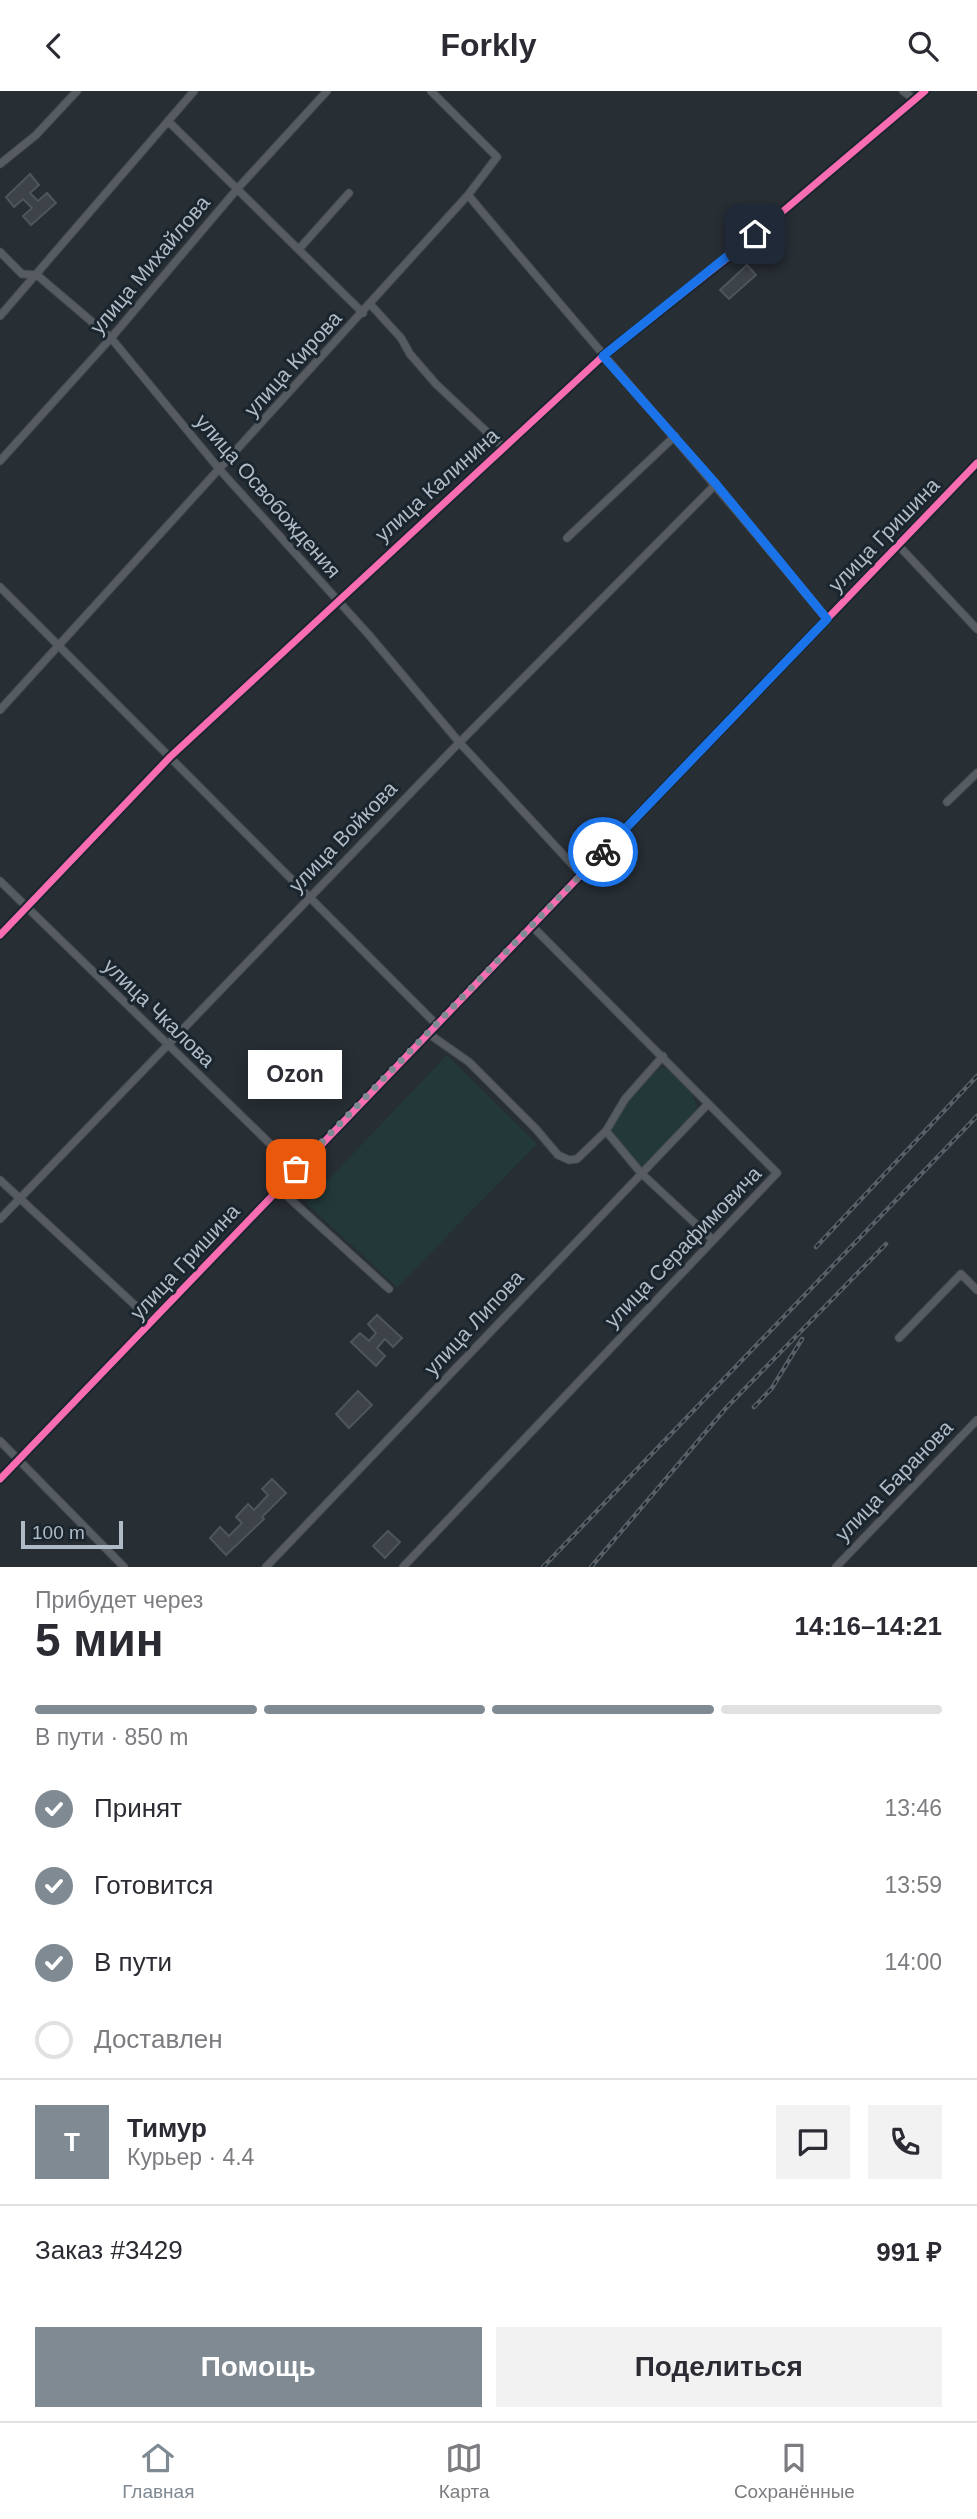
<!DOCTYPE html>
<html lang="ru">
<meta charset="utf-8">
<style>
body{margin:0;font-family:Arial,sans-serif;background:#f2f2f3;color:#2b2b33;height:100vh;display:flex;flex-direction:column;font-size:26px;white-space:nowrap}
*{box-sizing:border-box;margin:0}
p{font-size:23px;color:#7c7c81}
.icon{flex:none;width:38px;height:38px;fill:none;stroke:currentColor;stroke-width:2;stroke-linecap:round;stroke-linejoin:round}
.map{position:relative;height:1476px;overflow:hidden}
.details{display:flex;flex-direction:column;background:#fff;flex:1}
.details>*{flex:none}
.scale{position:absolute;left:21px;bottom:18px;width:102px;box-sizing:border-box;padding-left:7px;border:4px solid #afbbc6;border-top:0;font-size:19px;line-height:24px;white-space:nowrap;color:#afbbc6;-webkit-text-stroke:5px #1a252e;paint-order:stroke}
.pin{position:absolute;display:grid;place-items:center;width:60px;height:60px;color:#fff;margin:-30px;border-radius:14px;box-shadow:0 4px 10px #0006}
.courier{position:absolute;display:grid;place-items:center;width:70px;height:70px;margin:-35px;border:5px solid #1a73e8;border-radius:50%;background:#fff;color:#222;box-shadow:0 2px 9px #0007}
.bubble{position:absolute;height:49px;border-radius:0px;background:#fff;box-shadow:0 4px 18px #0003;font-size:23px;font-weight:800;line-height:49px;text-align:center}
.head em{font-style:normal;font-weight:800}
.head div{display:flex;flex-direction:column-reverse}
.head{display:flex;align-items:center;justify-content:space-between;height:119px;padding:0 35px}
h1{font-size:46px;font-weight:800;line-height:52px}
.bar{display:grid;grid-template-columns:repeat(4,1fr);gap:10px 7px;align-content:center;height:84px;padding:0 35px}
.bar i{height:9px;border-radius:5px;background:#e1e1e2}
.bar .on{background:#7f8a93}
.bar p{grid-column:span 4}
.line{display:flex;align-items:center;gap:18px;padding:0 35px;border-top:2px solid #e1e1e2}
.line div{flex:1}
.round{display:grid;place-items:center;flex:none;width:74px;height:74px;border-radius:0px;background:#f2f2f3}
ol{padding:0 35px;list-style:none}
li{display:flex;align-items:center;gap:21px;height:77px}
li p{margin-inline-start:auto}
li .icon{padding:7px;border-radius:50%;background:#7f8a93;color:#fff;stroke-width:4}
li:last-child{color:#7c7c81}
li i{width:38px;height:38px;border:4px solid #e1e1e2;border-radius:50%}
.action{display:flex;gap:14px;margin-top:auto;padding:14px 35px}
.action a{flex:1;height:80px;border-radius:0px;background:#7f8a93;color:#fff;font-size:28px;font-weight:800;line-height:80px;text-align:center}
.action a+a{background:#f2f2f3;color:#2b2b33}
header{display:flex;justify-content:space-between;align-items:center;height:91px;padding:0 35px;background:#fff;font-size:32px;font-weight:800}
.tabs{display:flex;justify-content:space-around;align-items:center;height:98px;border-top:2px solid #e1e1e2;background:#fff;font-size:19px;color:#7c7c81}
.tabs a{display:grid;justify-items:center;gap:4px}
.tabs .on{color:#7f8a93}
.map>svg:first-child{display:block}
</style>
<header><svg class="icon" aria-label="back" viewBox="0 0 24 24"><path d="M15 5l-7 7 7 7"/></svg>Forkly<svg class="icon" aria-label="search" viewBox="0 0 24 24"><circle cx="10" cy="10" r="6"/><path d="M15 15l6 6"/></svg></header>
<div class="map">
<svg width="977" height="1476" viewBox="0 0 977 1476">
<rect width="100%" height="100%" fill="#272e34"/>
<path fill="#233939" d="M447 964 537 1053 397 1196 306 1112Z
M659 977H667L692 1002 698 1018 642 1077 613 1047 610 1039 628 1009Z"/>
<path fill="#3d4349" stroke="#4e565c" stroke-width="2" d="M30 83 39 94 30 102 38 110 47 102 56 112 31 134 23 125 32 117 23 108 14 116 6 106Z
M747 174 756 184 729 208 720 199Z
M377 1224 402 1247 393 1256 385 1248 377 1257 385 1265 376 1275 351 1251 360 1242 369 1250 376 1242 368 1233Z
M358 1300 372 1314 349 1337 336 1323Z
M272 1388 286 1402 262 1426 264 1428 226 1464 210 1447 220 1436 229 1445 242 1432 236 1426 248 1413 254 1419 268 1404 262 1398Z
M388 1440 400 1451 385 1467 373 1455Z"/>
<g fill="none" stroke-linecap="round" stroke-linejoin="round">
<defs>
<path id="minor" d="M431 0 497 66 468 104C587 246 709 385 827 528
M903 0 914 8
M168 30 363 222
M0 73 36 44 77 0
M299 158 349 102
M0 161 22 183 37 184 111 247 220 379 369 544 459 651 581 783
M370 213 401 247 410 263 436 293 504 357
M0 225 194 0
M0 370 111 247 238 97 327 0
M567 447 675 345
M899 455 977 538
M0 496 437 934
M0 619 468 104
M947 711 977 682
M0 790 296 1078
M0 844 170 666 603 265 736 160 925 0
M429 943 469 971 536 1038 558 1064 569 1069 577 1068 606 1040 625 1008 663 965
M606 1040 641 1082 713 1149
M0 1089 152 1230
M278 1097 389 1198
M0 1128 452 659 716 393
M899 1247 961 1183 977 1199
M0 1350 124 1476
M0 1388 977 372
M266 1476 708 1013
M403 1476 777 1082 532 835
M836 1476 977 1329"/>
</defs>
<use href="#minor" stroke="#444a4f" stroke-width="9"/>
<use href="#minor" stroke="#565c62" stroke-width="7"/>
<defs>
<path id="rail" d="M816 1156 977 985
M754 1316 772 1297 802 1248
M543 1476 977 1025
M591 1476 726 1317 886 1153"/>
</defs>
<use href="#rail" stroke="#5a6066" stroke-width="4.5"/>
<use href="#rail" stroke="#1a252e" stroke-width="2" stroke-dasharray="5" stroke-linecap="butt"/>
<defs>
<path id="cycleway" d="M0 844 170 666 603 265 736 160 925 0
M0 1388 977 372"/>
</defs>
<use href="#cycleway" stroke="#1a252e" stroke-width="11"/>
<use href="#cycleway" stroke="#f96db3" stroke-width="7"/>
</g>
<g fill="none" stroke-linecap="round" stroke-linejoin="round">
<path stroke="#7f8a93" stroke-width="7" stroke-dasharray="0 12.6" d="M296 1078 603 761"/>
<path stroke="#1a73e8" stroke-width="9" d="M603 761 827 528 716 393 603 265 755 143"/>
</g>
<g text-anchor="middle" stroke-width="6" stroke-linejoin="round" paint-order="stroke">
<g font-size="21" fill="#afbbc6" stroke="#1a252e">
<text transform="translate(150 174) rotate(-50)" y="7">улица Михайлова</text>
<text transform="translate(293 273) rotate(-48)" y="7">улица Кирова</text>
<text transform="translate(437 394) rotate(-42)" y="7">улица Калинина</text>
<text transform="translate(268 405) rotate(49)" y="7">улица Освобождения</text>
<text transform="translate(884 444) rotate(-46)" y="7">улица Гришина</text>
<text transform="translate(343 746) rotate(-46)" y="7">улица Войкова</text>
<text transform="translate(159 922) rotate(44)" y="7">улица Чкалова</text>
<text transform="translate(683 1156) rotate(-46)" y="7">улица Серафимовича</text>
<text transform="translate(185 1171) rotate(-47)" y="7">улица Гришина</text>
<text transform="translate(474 1232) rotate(-47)" y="7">улица Липова</text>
<text transform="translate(894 1390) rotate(-46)" y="7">улица Баранова</text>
</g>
</g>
</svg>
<div class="scale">100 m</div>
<div class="pin" style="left:296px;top:1078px;background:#ea580c"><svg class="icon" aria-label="bag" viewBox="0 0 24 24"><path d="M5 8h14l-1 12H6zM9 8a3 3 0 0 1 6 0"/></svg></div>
<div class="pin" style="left:755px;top:143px;background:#1f2937"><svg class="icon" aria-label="home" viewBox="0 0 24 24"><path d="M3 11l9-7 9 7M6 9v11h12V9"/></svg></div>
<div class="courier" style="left:603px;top:761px"><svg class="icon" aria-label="bike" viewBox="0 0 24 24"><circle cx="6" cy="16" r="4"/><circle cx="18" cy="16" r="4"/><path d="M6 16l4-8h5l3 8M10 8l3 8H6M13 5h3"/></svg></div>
<div class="bubble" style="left:248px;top:959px;width:94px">Ozon</div>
</div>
<section class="details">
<div class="head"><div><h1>5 мин</h1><p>Прибудет через</p></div><em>14:16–14:21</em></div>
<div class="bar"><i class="on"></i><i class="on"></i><i class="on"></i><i></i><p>В пути · 850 m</p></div>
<ol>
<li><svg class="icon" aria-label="check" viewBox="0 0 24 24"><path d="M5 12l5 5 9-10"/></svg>Принят<p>13:46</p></li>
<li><svg class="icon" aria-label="check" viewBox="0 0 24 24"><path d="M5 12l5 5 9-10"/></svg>Готовится<p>13:59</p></li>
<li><svg class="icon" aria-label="check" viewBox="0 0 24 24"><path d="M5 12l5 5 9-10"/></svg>В пути<p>14:00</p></li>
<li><i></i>Доставлен</li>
</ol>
<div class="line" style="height:126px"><b class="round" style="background:#7f8a93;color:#fff">Т</b><div><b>Тимур</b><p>Курьер · 4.4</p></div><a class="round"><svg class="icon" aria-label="chat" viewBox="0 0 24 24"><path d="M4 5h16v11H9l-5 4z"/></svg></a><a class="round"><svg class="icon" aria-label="phone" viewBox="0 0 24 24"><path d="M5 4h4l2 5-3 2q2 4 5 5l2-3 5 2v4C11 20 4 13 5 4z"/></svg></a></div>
<div class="line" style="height:91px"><div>Заказ #3429</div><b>991 ₽</b></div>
<div class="action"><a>Помощь</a><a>Поделиться</a></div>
</section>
<nav class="tabs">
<a class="on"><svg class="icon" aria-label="home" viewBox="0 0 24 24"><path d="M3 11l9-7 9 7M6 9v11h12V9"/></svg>Главная</a>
<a><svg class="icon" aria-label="map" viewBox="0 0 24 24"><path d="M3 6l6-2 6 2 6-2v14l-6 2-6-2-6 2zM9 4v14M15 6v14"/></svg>Карта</a>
<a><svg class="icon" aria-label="saved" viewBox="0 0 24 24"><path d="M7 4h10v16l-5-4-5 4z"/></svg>Сохранённые</a>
</nav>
